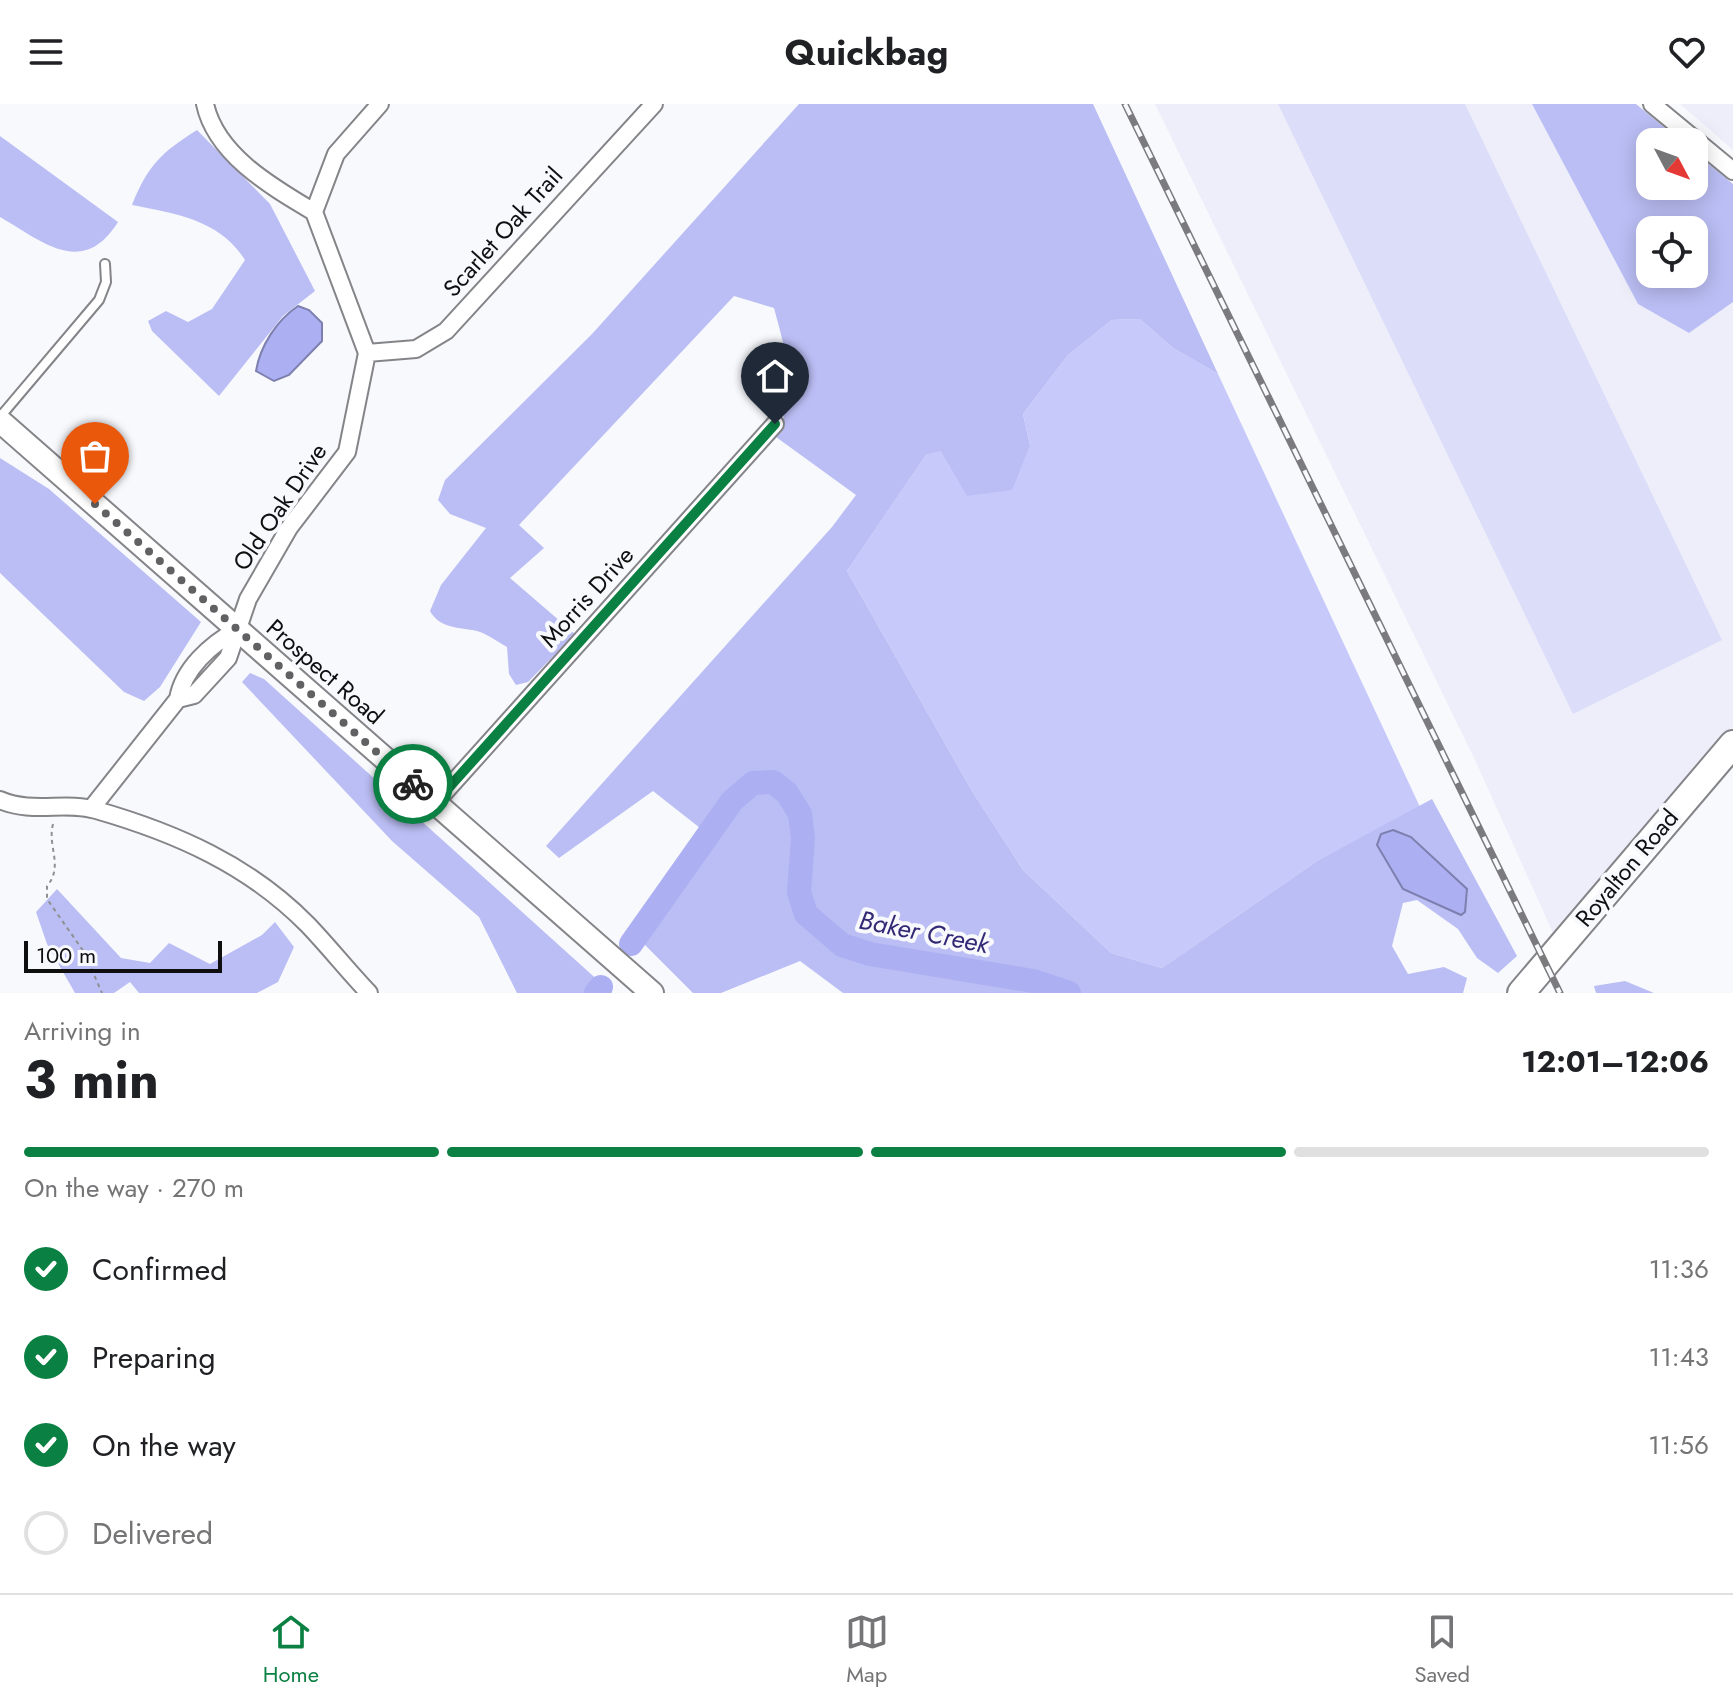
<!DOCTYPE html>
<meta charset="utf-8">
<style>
body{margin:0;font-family:Jost,sans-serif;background:#f6f6f6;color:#202124;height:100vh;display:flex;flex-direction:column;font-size:30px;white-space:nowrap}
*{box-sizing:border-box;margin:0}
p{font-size:26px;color:#757577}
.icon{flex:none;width:44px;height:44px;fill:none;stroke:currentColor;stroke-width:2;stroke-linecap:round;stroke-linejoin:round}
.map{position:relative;height:889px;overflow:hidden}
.sheet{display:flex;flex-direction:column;background:#fff;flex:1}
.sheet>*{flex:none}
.needle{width:52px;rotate:131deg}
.controls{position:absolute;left:1636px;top:24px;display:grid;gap:16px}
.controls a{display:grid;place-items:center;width:72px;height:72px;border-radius:16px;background:#fff;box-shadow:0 4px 20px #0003;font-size:40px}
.scale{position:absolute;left:24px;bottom:20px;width:198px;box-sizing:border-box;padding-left:8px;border:4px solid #0f0f10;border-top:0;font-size:22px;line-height:28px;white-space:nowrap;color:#0f0f10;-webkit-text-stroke:6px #f8f9fd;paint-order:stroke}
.pin{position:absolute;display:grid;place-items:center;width:68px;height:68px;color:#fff;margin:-82px -34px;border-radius:50% 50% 50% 0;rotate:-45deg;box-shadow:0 0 8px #0007}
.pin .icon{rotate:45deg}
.courier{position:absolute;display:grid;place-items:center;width:80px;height:80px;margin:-40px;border:6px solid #0b8043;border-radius:50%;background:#fff;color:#222;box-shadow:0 2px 10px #0007}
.head em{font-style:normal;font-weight:700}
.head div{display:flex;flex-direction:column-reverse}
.head{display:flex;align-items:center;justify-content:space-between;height:136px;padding:0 24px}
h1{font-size:52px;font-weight:700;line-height:60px}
.bar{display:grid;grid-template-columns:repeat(4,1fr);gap:12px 8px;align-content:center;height:96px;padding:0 24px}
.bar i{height:10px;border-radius:6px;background:#e0e0e0}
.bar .on{background:#0b8043}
.bar p{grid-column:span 4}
ol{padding:0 24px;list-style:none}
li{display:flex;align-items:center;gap:24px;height:88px}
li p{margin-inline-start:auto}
li .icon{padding:8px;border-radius:50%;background:#0b8043;color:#fff;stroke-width:4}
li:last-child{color:#757577}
li i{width:44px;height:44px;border:4px solid #e0e0e0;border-radius:50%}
header{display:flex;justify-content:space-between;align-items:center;height:104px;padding:0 24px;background:#fff;font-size:36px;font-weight:700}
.dock{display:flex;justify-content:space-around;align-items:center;height:112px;border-top:2px solid #e0e0e0;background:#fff;font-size:22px;color:#757577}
.dock a{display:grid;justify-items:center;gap:4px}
.dock .on{color:#0b8043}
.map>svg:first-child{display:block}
</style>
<header><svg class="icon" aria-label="menu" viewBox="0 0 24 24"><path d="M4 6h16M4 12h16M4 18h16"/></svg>Quickbag<svg class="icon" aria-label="heart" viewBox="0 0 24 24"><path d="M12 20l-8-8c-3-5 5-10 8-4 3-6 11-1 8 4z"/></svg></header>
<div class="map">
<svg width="1733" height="889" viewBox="0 0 1733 889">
<rect width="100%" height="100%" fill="#f8f9fd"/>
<path fill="#edeefa" d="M1155 0H1532L1638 200 1689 229 1733 198V623L1554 831 1475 656Z
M1680 0H1733V46Z"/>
<path fill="#c6c9fa" d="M1140 215 1173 244 1218 270 1420 703 1317 757 1162 864 1111 849 1023 766 972 687 847 467 926 351 940 347 1030 341 1023 310 1068 251 1112 216Z"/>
<path fill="#bbbef4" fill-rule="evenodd" d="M799 0H1093L1218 270 1173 244 1140 215 1112 216 1068 251 1023 310 1030 341 1012 386 967 392 941 347 926 351 847 467 972 687 1023 766 1111 849 1162 864 1317 757 1432 695 1517 852 1498 869 1477 854 1458 825 1417 796 1403 799 1392 842 1408 870 1444 863 1467 874 1463 889H843L800 857 721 889H693L644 840 714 735 653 687 559 754 546 742 832 423 856 391 776 333C798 284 787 253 774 204L734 192 519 421 544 444 510 474 575 530 528 578 516 581 509 570 507 543C498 538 487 530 477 527 459 523 440 525 430 507L441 481 486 424 450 410 438 396 445 376 592 230Z
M1532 0H1636L1682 38H1650V82H1694V48L1733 80V198L1689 229 1638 200ZM1650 126H1694V170H1650Z
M197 26 270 100 315 187 283 212 219 292 152 227 148 217 166 207 188 218 212 205 245 156C220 116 177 110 132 101 148 61 162 48 197 26Z
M0 32 118 118C83 174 43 138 0 113Z
M0 354 49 385 201 518 160 583 144 597 124 588 0 469Z
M250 569 264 575 612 889H517L479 813 392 737 242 578Z
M57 785 121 854 150 859 169 839 210 860 262 831 275 818 294 843 278 878 257 889H139L130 878 114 889H75L47 840 36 808Z
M1625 877 1654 889H1596L1594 882Z"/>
<path fill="#acaff2" stroke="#7d7fae" stroke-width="2" d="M298 202 309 206 322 219V237L289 271 274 277 256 267C260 242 277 216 298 202Z
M1393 726 1411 733 1467 785 1465 808 1461 811 1403 785 1377 741 1381 730Z"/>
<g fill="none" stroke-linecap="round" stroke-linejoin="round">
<path stroke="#acaff2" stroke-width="24" d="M631 840 732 697 753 679 773 678 787 689 800 710 803 734 799 788 806 810 842 841 870 850 1033 877 1069 889
M596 889 601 883"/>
</g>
<path fill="#dbddf9" d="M1278 0H1465L1722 536 1573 610Z"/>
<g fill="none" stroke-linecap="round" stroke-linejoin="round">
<defs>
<path id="lane" d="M0 313 99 196 106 178 105 160"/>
<path id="street" d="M205 0C216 51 272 83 314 108
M1652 0 1733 67
M367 249 416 245 446 227 654 0
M178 595 194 591 228 554 248 495 289 424 347 348 367 249 314 108 336 50 380 0
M0 696C32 710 65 697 96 706 176 729 249 761 308 821 329 843 348 867 369 889
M435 699 775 320
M91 705 178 595C183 565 211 540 237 526"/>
<path id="secondary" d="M0 317 652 889"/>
<path id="primary" d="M1521 889 1733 640"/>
</defs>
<use href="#lane" stroke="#858589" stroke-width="12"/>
<use href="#street" stroke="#858589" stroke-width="20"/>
<use href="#secondary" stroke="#858589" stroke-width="26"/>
<use href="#primary" stroke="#858589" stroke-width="30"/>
<path stroke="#8f9092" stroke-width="2" stroke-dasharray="4 4" stroke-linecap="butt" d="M53 720C47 743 64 762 47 782V795L84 848 102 889"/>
<use href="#lane" stroke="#fff" stroke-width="8"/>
<use href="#street" stroke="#fff" stroke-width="16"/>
<use href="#secondary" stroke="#fff" stroke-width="22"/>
<use href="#primary" stroke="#fff" stroke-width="26"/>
<defs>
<path id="rail" d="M1125 0 1560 889"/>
</defs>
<use href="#rail" stroke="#7b7b7e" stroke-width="7"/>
<use href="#rail" stroke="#f8f9fd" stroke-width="4" stroke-dasharray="12" stroke-linecap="butt"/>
</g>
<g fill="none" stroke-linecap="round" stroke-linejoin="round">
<path stroke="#616163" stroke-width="8" stroke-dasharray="0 14.4" d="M95 400 413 680"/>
<path stroke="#0b8043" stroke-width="10" d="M413 680 435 699 775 320"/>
</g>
<g text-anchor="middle" stroke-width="8" stroke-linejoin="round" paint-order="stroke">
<g font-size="24" fill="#0f0f10" stroke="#f8f9fd">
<text transform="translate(503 128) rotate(-48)" y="8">Scarlet Oak Trail</text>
<text transform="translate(280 403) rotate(-56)" y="8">Old Oak Drive</text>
<text transform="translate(587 493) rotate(-48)" y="8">Morris Drive</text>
<text transform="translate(325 568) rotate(41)" y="8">Prospect Road</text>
<text transform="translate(1627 764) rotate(-50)" y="8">Royalton Road</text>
</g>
<g font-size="26" font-style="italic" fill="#312975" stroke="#f8f9fd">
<text transform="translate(924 828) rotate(11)" y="9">Baker Creek</text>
</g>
</g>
</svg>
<div class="controls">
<a><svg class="needle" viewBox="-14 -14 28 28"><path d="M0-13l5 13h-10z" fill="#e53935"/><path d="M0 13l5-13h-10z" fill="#757577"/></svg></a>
<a><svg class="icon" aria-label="locate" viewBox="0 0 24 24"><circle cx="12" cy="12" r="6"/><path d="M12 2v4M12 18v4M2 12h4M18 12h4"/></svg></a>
</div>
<div class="scale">100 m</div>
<div class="pin" style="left:95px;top:400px;background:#ea580c"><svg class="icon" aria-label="bag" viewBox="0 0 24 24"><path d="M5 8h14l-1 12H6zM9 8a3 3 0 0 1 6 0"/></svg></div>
<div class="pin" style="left:775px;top:320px;background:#1f2937"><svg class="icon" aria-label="home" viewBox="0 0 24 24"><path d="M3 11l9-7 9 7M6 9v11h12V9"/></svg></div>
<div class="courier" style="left:413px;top:680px"><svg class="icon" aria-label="bike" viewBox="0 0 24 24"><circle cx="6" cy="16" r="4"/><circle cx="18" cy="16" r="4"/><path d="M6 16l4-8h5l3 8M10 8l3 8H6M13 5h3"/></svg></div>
</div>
<section class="sheet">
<div class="head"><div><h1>3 min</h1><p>Arriving in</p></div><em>12:01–12:06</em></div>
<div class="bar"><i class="on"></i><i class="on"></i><i class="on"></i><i></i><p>On the way · 270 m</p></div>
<ol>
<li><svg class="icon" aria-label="check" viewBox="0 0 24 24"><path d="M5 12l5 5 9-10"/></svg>Confirmed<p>11:36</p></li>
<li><svg class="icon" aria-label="check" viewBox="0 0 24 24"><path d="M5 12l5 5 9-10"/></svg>Preparing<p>11:43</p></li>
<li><svg class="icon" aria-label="check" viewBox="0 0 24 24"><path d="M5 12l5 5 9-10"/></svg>On the way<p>11:56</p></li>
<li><i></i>Delivered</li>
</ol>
</section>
<nav class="dock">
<a class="on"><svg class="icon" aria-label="home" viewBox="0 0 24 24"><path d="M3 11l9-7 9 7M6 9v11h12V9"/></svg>Home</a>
<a><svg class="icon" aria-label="map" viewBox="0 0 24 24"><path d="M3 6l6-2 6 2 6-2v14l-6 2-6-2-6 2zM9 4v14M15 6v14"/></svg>Map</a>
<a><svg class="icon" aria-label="saved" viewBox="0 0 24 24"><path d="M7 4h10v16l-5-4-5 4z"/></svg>Saved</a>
</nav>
